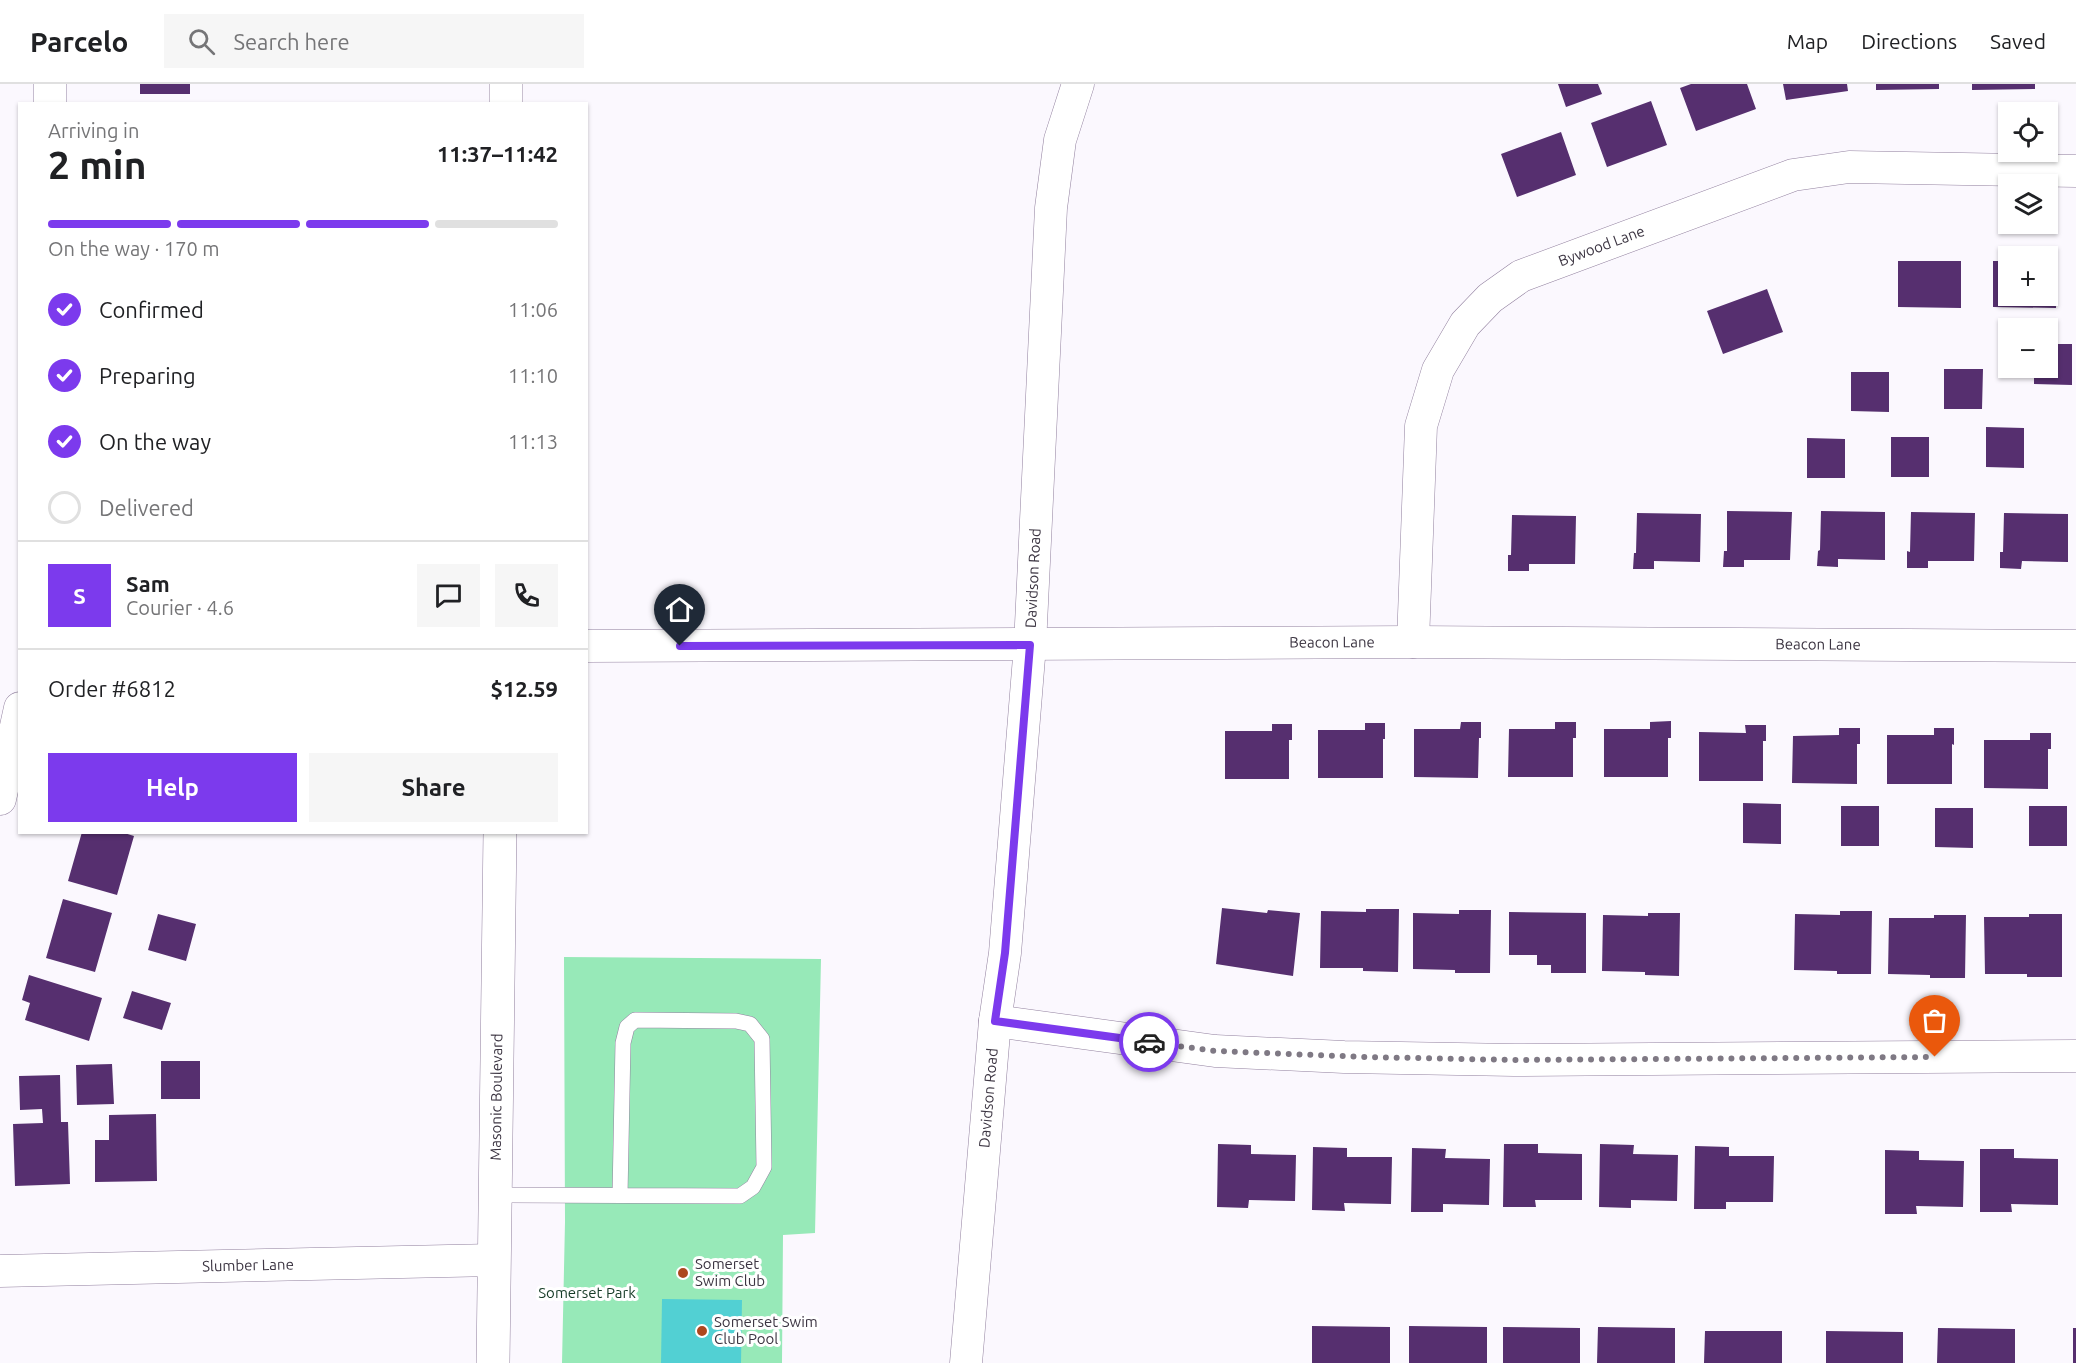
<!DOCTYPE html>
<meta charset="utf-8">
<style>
body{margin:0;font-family:Ubuntu,sans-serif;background:#f6f6f6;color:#202124;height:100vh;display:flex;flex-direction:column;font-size:22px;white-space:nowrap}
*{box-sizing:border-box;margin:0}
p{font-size:20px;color:#757577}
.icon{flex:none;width:33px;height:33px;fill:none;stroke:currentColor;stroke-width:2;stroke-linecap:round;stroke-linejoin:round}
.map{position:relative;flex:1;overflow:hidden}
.sheet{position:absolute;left:18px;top:18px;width:570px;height:732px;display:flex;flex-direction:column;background:#fff;border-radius:0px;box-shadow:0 2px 4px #0004}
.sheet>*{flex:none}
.controls{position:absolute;left:1998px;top:18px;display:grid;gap:12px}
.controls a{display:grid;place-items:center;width:60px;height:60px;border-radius:0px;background:#fff;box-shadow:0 2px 4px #0004;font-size:30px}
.pin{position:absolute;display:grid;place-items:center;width:51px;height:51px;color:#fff;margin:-62px -26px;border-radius:50% 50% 50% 0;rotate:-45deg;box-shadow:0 0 6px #0007}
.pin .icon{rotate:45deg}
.courier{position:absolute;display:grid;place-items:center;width:60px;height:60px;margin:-30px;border:4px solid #7c3aed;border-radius:50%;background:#fff;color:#222;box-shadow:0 2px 8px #0007}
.head em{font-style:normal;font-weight:600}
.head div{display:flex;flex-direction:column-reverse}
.head{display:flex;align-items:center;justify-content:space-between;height:102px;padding:0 30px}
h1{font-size:39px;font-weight:600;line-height:45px}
.bar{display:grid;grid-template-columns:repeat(4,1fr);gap:9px 6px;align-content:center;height:72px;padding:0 30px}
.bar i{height:8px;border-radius:4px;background:#e0e0e0}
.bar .active{background:#7c3aed}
.bar p{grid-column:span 4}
.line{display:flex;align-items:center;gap:15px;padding:0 30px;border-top:2px solid #e0e0e0}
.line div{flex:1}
.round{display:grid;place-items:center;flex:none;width:63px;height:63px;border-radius:0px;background:#f6f6f6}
ol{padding:0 30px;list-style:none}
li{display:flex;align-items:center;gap:18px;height:66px}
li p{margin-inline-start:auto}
li .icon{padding:6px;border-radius:50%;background:#7c3aed;color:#fff;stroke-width:4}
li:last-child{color:#757577}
li i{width:33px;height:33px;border:3px solid #e0e0e0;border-radius:50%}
.primary-button{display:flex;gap:12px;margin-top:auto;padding:12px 30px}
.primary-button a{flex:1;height:69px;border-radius:0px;background:#7c3aed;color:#fff;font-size:24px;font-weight:600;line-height:69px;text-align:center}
.primary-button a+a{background:#f6f6f6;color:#202124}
header{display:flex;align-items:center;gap:36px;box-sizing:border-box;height:84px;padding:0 30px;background:#fff;border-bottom:2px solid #e0e0e0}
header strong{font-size:28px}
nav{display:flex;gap:33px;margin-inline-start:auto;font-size:21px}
.search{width:420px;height:54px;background:#f6f6f6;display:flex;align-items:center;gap:15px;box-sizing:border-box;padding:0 21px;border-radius:0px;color:#757577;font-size:22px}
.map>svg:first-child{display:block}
</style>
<header>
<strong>Parcelo</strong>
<div class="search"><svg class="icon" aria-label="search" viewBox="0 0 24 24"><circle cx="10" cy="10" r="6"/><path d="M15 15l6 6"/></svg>Search here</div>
<nav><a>Map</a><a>Directions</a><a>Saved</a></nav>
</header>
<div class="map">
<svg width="2076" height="1279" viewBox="0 0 2076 1279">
<rect width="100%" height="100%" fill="#fbf8fe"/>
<path fill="#97e9b8" d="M564 873 821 875 815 1149 783 1151 782 1279H562L565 1138Z"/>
<path fill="#52d0d3" d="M662 1215 742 1216 741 1279H661Z"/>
<path fill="#562f6f" d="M140 0H190V10H140Z
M1558 0H1598L1602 10 1566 23Z
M1691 0H1747L1756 25 1696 47 1680 4Z
M1783 0H1847L1848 7 1786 16Z
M1876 0H1939V5L1876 6Z
M1972 0H2035V5L1972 6Z
M1651 17 1667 61 1607 83 1591 39Z
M1561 48 1576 91 1517 113 1501 70Z
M1898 177H1961V224L1898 223Z
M1993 177H2008V212H2048V178H2057L2056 224 1993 223Z
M1767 205 1783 248 1723 270 1707 227Z
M2048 260H2072V301L2034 300V284H2048Z
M1944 285H1983L1982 325H1944Z
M1851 288H1889V328L1851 327Z
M1986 343 2024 344V384L1986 383Z
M1891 353H1929V393H1891Z
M1807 354 1845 355V394H1807Z
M1727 427 1792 428 1790 476H1744V483H1723L1724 467H1727Z
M1821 427 1885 428V476L1838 475V483L1817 482 1818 467 1820 466Z
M1911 428 1975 429 1974 477H1928V484H1907V467L1910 468Z
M1637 429 1701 430 1700 478 1654 477V485H1633L1634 469H1636Z
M2004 429 2068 430V478L2022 477 2021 485 2000 484V468H2003Z
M1512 431 1576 432 1575 480H1529V487H1508V471H1511Z
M1671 637V654H1668V693H1604V645H1650V638Z
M1461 638H1481V654H1479L1478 694 1414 693V645H1460Z
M1555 638H1576V654H1573V693H1508L1509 645H1555Z
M1365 639H1385V655H1383V694H1318V646H1365Z
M1272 640H1292V656H1289V695H1225V647H1272Z
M1745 641H1766V657H1763V697H1699V648L1746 649Z
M1839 644H1860V660H1857V700L1792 699 1793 652 1839 651Z
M1934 644H1954V661L1952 660V700H1887V651H1934Z
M2030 649H2051V665H2048V705L1984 704V656H2030Z
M1743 719 1781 720V760L1743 759Z
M1841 722H1879V762H1841Z
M2029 722H2067V762H2029Z
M1935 724H1973V764L1935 763Z
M82 748H121L134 752 117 811 68 797Z
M63 815 112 829 95 888 46 874Z
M1222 824 1267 829 1268 826 1300 829 1293 892 1216 880Z
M1366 825H1399L1398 888 1363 887V884H1320L1321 827 1366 828Z
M1459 826H1491L1490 889H1455V886L1413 885V829L1459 830Z
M1840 827H1872L1871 890H1837V887L1794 886 1795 830 1840 831Z
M1509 828 1586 829V889H1551V881H1537V871H1509Z
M1648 829H1680L1679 892 1645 891V888L1602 887 1603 831 1648 832Z
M158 830 196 840 186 877 148 866Z
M2029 830H2062V893H2027V890H1985L1984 833H2029Z
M1934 831H1966L1965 894H1930V891L1888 890 1889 834H1934Z
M29 891 102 914 89 957 25 936 30 919 22 916Z
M132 907 171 919 162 946 123 934Z
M161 977H200V1015H161Z
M112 980 114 1020 77 1021 76 981Z
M60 991 61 1038H68L70 1100 15 1102 13 1040 43 1039 42 1025 20 1026 19 992Z
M156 1030 157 1097 95 1098V1056H109V1031Z
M1218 1060 1251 1061V1070L1296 1071 1295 1117 1249 1116 1248 1124 1217 1123Z
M1504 1060H1538V1069L1582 1070V1116H1535L1536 1123H1503Z
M1600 1060 1634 1061 1633 1070 1678 1071 1677 1117 1631 1116V1124L1599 1123Z
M1695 1062 1729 1063V1072H1774L1773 1118H1726V1125H1694Z
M1313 1063 1347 1064V1073H1392L1391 1120 1344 1119 1345 1127 1312 1126Z
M1412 1064 1446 1065 1445 1074 1490 1075 1489 1121 1443 1120V1128H1411Z
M1980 1065H2014V1074L2058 1075V1121L2011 1120 2012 1128H1980Z
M1885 1066 1919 1067V1076L1964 1077 1963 1123 1916 1122 1917 1130H1885Z
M1312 1242 1390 1243V1279H1312Z
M1409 1242 1487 1243V1279H1409Z
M1503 1243 1580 1244V1279H1503Z
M1598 1243 1675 1244V1279H1597Z
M1938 1244 2015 1245V1279H1937Z
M2073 1244H2076V1279H2073Z
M1705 1247H1782V1279H1704Z
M1826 1247 1903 1248V1279H1826Z"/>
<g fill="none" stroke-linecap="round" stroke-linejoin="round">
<defs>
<path id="service" d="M495 1111C576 1111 658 1112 740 1112L753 1103 764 1083 762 955 750 940 736 937 635 936 627 943 623 959 620 1111"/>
<g id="minor">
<path d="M50 0V20"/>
<path id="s1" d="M1413 558 1421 342 1438 286 1465 240 1490 214 1521 192 1793 91 1849 83 2076 87"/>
<path id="s2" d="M586 562 1413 558 2076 562"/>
<path d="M0 715 20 624"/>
<path d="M995 937 1215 967 1344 973 1514 976 2076 972"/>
<path id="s3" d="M0 1187 494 1176"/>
<path id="s4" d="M966 1279 995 937 1005 869 1030 561 1051 124 1060 56 1078 0"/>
</g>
<g id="tertiary">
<path d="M506 20V0"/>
<path id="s5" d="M493 1279 500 748"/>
</g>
</defs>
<use href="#service" stroke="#92819f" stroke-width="16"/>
<use href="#minor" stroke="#92819f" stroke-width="33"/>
<use href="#tertiary" stroke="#92819f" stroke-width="34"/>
<use href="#service" stroke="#fff" stroke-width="15"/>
<use href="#minor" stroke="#fff" stroke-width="32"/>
<use href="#tertiary" stroke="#fff" stroke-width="33"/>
</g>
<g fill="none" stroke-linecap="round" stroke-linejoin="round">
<path stroke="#7f7984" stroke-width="6" stroke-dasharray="0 10.8" d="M1149 958 1215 967 1365 973 1514 976 1935 973"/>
<path stroke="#7c3aed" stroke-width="8" d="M680 562 1030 561 1005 869 995 937 1149 958"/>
</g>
<g fill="#ad471e" stroke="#fff" stroke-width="2">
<circle cx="683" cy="1189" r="6"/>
<circle cx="702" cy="1247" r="6"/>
</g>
<g text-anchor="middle" stroke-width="6" stroke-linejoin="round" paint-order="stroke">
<g font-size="15" fill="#3c3542" stroke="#fff">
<text dy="5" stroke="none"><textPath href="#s1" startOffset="488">Bywood Lane</textPath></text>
<text dy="5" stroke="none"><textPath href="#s4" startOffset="788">Davidson Road</textPath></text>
<text dy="5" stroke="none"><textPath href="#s2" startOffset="746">Beacon Lane</textPath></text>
<text dy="5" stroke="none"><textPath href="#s2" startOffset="1232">Beacon Lane</textPath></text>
<text dy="5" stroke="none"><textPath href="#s5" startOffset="266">Masonic Boulevard</textPath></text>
<text dy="5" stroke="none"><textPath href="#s4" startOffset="266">Davidson Road</textPath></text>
<text dy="5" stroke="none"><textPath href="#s3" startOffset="248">Slumber Lane</textPath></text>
</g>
<g font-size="15" fill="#3c3542" stroke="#fff" text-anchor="start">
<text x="695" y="1185">Somerset<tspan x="695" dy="17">Swim Club</tspan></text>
<text x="714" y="1243">Somerset Swim<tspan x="714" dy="17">Club Pool</tspan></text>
</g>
<g font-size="15" fill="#163b27" stroke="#fff">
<text x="587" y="1214">Somerset Park</text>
</g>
</g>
</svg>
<div class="controls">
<a><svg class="icon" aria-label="locate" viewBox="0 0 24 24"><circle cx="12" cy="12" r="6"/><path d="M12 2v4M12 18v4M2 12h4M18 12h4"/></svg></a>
<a><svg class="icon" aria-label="layers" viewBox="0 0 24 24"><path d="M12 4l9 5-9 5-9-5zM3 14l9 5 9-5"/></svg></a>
<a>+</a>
<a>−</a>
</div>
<div class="pin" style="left:1935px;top:973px;background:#ea580c"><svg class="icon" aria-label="bag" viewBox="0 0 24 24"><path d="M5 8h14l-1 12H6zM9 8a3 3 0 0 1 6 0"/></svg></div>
<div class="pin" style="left:680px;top:562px;background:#1f2937"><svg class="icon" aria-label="home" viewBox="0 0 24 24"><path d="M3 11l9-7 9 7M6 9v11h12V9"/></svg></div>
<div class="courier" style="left:1149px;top:958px"><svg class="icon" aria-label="car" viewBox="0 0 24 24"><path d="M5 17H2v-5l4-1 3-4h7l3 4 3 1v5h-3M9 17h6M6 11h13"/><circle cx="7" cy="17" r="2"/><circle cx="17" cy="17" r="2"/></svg></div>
<section class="sheet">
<div class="head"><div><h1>2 min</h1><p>Arriving in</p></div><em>11:37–11:42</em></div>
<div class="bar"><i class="active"></i><i class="active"></i><i class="active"></i><i></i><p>On the way · 170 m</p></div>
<ol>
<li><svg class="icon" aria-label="check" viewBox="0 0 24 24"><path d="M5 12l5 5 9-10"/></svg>Confirmed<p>11:06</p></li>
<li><svg class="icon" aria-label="check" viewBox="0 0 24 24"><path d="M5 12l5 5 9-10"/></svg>Preparing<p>11:10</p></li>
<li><svg class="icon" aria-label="check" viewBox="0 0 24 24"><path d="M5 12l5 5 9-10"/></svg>On the way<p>11:13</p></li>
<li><i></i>Delivered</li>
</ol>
<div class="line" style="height:108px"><b class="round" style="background:#7c3aed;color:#fff">S</b><div><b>Sam</b><p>Courier · 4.6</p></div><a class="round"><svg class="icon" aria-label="chat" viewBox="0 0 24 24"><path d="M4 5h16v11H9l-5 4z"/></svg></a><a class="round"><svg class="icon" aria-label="phone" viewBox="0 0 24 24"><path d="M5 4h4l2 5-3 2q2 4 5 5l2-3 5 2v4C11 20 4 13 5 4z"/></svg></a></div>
<div class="line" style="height:78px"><div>Order #6812</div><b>$12.59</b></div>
<div class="primary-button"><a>Help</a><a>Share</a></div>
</section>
</div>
